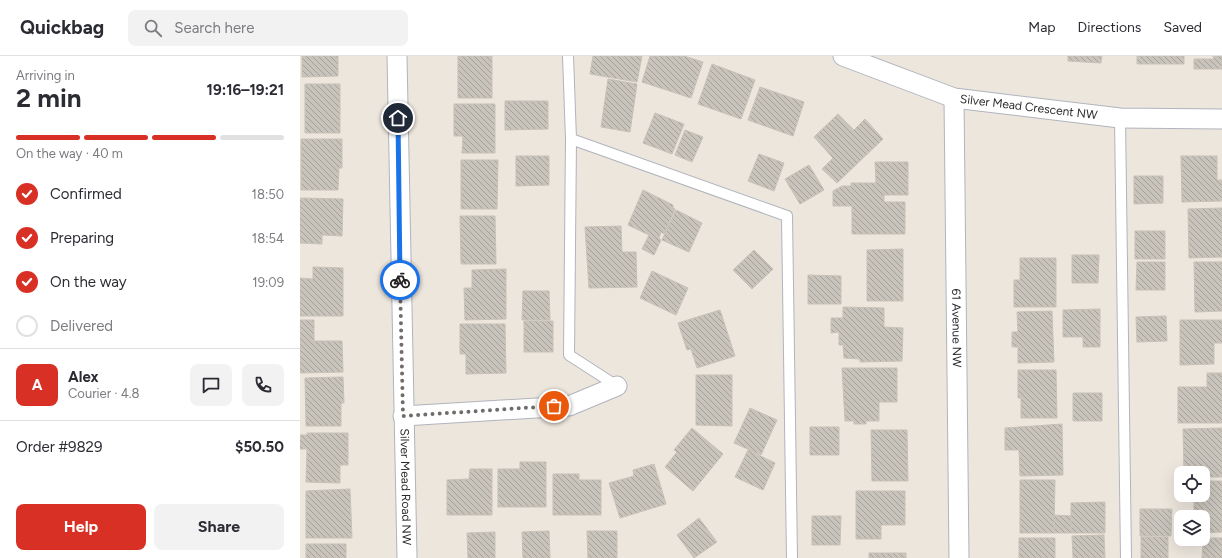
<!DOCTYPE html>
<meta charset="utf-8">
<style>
body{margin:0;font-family:Figtree,sans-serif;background:#f2f2f3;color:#2b2b33;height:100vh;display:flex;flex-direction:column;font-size:15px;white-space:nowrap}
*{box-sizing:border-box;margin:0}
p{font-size:13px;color:#7c7c81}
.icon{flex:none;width:22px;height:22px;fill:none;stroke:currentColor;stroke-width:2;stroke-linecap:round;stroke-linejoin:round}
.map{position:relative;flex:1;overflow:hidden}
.side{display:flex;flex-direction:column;background:#fff;width:300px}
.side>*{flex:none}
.buttons{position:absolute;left:874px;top:410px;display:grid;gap:8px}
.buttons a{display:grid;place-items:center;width:36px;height:36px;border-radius:8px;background:#fff;box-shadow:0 4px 16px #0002;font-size:20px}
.pin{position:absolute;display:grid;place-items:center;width:34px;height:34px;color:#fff;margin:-17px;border:2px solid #fff;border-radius:50%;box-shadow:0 1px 4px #0007}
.courier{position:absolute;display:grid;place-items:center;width:40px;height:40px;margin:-20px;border:3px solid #1a73e8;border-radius:50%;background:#fff;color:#222;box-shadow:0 1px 5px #0007}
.headline em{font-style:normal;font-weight:700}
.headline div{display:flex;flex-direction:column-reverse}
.headline{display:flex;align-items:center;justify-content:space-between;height:68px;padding:0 16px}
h1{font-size:26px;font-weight:700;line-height:30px}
.bar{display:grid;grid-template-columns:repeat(4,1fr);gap:6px 4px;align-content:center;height:48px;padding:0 16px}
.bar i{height:5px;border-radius:3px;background:#e1e1e2}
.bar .on{background:#d93025}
.bar p{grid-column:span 4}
.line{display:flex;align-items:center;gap:10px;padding:0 16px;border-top:1px solid #e1e1e2}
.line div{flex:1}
.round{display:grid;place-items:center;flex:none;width:42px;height:42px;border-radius:8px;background:#f2f2f3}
ol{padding:0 16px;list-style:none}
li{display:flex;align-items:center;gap:12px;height:44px}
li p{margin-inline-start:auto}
li .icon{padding:4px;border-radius:50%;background:#d93025;color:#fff;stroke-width:4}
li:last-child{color:#7c7c81}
li i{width:22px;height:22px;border:2px solid #e1e1e2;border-radius:50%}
.primary-button{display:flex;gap:8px;margin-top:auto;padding:8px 16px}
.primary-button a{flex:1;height:46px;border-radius:8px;background:#d93025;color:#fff;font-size:16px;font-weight:700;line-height:46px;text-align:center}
.primary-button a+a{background:#f2f2f3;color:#2b2b33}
header{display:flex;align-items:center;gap:24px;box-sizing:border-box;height:56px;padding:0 20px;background:#fff;border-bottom:1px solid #e1e1e2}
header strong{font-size:19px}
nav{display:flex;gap:22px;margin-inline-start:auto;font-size:14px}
.search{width:280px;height:36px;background:#f2f2f3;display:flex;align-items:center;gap:10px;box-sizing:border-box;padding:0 14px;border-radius:8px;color:#7c7c81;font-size:15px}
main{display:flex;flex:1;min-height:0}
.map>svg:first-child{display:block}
</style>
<header>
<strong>Quickbag</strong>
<div class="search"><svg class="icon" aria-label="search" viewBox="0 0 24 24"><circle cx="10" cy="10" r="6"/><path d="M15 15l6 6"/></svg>Search here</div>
<nav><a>Map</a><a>Directions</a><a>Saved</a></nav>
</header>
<main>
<section class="side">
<div class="headline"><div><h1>2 min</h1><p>Arriving in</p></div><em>19:16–19:21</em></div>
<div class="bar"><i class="on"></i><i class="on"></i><i class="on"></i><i></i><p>On the way · 40 m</p></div>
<ol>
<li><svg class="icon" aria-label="check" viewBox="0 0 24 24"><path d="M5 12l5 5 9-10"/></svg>Confirmed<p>18:50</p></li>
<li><svg class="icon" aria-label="check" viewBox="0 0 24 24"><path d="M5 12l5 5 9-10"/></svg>Preparing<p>18:54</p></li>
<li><svg class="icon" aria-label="check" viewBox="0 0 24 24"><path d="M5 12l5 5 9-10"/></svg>On the way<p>19:09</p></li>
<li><i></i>Delivered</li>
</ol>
<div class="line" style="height:72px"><b class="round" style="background:#d93025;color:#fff">A</b><div><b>Alex</b><p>Courier · 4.8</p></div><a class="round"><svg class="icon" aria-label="chat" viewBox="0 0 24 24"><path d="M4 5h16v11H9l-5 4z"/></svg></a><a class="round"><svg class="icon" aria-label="phone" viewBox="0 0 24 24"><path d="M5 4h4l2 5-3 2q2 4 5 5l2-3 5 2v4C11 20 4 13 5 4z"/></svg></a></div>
<div class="line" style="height:52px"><div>Order #9829</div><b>$50.50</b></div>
<div class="primary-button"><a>Help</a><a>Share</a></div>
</section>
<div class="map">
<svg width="922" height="502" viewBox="0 0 922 502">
<defs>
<pattern id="building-back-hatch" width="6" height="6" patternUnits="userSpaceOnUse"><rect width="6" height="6" fill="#c8c4bc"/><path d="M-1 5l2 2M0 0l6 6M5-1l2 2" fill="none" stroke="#a39f99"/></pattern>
</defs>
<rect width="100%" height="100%" fill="#ece6dd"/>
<path fill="url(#building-back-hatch)" stroke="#c8c1b7" d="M2 0H38V20L2 21Z
M158 0H192V42H158Z
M293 0H342L337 26 290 18Z
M350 0H384L403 6 391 42 342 26Z
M768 0H802L801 7 768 5Z
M837 0H884V8H837Z
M913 0H922V13H894V3H914Z
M412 8 455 24 441 63 398 48Z
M308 23 337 28 330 76 301 71Z
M5 28H40V77H5Z
M460 31 504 46 493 80 448 64Z
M205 45H248V73L205 74Z
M154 48H195V97H162L163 80H154Z
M355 57 384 68 372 98 343 87Z
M538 58 554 74 565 63 583 83 537 127 522 113 533 102 514 81Z
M385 74 403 81 392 106 375 99Z
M1 83H42V112H39L38 134H1Z
M459 98 484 107 474 135 448 125Z
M216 100H249V129L216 130Z
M881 100H917V124H922V145L882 146Z
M161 104H198L197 153H161Z
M575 106H608V139H584V146H605V178H552V150H533V135L542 130H551V127H576Z
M509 109 524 134 500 148 485 123Z
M834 120H863V147L834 148Z
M343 134 373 149V152L375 153 364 178 361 176 359 182 361 184 354 199 342 193 349 179 328 169Z
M0 142 43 143 42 180 22 179V188L0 187Z
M922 152V201L889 202 888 153Z
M376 154 402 167 389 196 362 184Z
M160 160H195L196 208H161Z
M321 170 322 196H336L337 231 289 232 285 171Z
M835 175H865V203H835Z
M603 193V245H567V194Z
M454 194 473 213 452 233 433 214Z
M772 199H799L798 227H772Z
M720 202H756V251H714V224H720Z
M837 206H865V234H836Z
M894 206H922V255L895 256Z
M13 211 43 212V260H0V222L13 223Z
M206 213V263L165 264 164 232H172V214Z
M352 215 388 232 376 259 340 242Z
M508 219 541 220V248H508Z
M223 235H249L250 264H222Z
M543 251 584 252V271L603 272 602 305 560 306V303L544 302 543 289H539V276L531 277V262H543Z
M800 253V291H783V281H763V254Z
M420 254 435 300 397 312 391 293 387 294 378 267Z
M752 255 754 306 718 307V291H712V276H718L717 256Z
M866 260 867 285 837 286 836 261Z
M0 264H14V285H42L43 316 0 317Z
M880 264H922V287H914V308L880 309Z
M224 265H253V296H224Z
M160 268H205L206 317 166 318V298H160Z
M542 312H597V346H579V365H566V368H554V365H545Z
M718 314H756L757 362H721V342H718Z
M907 317H922V367H878V331H907Z
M396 319H432V370L396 369Z
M43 321 44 347H41V370H6L5 322Z
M773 337H802V365H773Z
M450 352 477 364 461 399 434 387Z
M762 368 763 419 720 420 719 394H705V372Z
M510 371H539V399H510Z
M392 372 423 398 393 435 365 411 377 396 374 394Z
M922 372V421H903V417H884L883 373Z
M571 374H607L608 425H572Z
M7 377H48V409H40V427L6 426 7 393H0V379H7Z
M448 394 475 407 463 434 435 421Z
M220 406H246V451H198V413H220Z
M354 408 366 448 320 462 309 427 334 420 333 414Z
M170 413H192V459H147V424L169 423Z
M253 418H279V424H301V459H253Z
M720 424H755L754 477H720Z
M903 425H922V476L903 477V461H894V439H903Z
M50 433 52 482H6V435Z
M556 435H605V469H581V483H556Z
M805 446V477H771V447Z
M840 453H872L871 480H840Z
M754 459 771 460V477H754Z
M512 460H541L540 489H512Z
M399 462 417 486 394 502 377 479Z
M249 475 250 502H223L222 476Z
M287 475H317V502H288Z
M195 476V502H168L167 477Z
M804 479 805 502H773L772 480Z
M841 481H868V502H841Z
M719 482H755V502H719Z
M903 482H922V502H902Z
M6 488H46V502H6Z
M569 497H606V502H569Z"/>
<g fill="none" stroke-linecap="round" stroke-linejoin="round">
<defs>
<path id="service" d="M268 0 271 83 269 299 317 330
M820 62 826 502
M271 83 487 160 492 502"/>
<g id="minor">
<path id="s1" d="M97 0 107 502"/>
<path id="s2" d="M543 0 654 42 820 62 922 63"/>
<path id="s3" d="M654 42 659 502"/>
<path d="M103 360 269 350 317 330"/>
</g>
</defs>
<use href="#service" stroke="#b1b4be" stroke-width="12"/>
<use href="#minor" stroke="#b1b4be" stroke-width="21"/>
<use href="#service" stroke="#fff" stroke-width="10"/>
<use href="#minor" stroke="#fff" stroke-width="19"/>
</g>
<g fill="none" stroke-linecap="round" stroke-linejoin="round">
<path stroke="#6f6c69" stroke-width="4" stroke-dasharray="0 7.2" d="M100 224 103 360 254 350"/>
<path stroke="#1a73e8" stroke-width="5" d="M98 62 100 224"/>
</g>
<g text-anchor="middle" stroke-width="3" stroke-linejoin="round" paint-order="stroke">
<g font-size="12" fill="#2b2b2b" stroke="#fff">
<text dy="4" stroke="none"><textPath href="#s2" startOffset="194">Silver Mead Crescent NW</textPath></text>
<text dy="4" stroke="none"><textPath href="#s3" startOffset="230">61 Avenue NW</textPath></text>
<text dy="4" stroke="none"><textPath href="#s1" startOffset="431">Silver Mead Road NW</textPath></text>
</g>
</g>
</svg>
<div class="buttons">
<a><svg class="icon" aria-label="locate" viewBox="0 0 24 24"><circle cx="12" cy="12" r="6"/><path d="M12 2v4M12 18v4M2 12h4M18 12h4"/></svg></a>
<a><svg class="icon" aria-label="layers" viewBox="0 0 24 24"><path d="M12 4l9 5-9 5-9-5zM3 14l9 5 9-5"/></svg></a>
</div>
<div class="pin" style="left:254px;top:350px;background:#ea580c"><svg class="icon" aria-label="bag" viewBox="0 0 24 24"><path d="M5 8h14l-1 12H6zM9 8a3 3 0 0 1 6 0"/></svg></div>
<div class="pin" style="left:98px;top:62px;background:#1f2937"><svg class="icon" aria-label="home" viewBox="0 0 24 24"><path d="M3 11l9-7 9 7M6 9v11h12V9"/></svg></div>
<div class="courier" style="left:100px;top:224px"><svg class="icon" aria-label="bike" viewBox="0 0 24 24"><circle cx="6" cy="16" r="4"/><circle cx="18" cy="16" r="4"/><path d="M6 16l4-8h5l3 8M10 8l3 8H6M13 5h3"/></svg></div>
</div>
</main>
